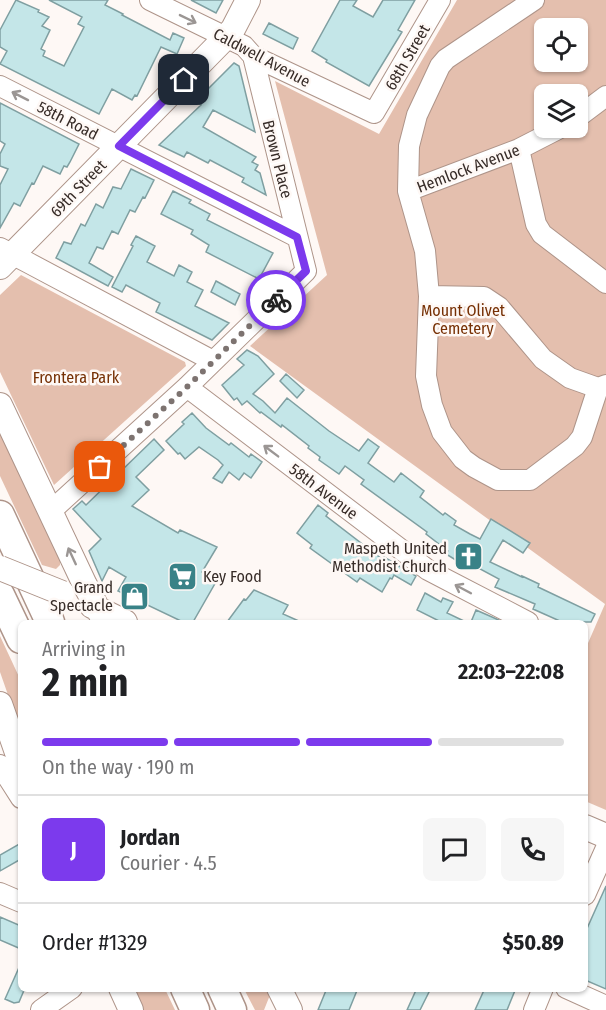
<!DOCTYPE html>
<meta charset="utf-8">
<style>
body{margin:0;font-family:"Fira Sans Condensed",sans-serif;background:#f6f6f6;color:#202124;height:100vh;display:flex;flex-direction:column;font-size:22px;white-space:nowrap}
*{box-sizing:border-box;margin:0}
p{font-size:20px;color:#757577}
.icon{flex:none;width:33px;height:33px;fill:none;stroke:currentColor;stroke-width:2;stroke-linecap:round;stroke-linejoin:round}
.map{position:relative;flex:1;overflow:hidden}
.panel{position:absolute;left:18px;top:620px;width:570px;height:372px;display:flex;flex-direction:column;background:#fff;border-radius:9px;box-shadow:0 2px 4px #0004}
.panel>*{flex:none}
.tools{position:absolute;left:534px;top:18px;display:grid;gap:12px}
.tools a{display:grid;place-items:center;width:54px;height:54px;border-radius:9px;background:#fff;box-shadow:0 2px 4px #0004;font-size:30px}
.pin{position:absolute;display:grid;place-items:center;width:51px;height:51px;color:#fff;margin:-26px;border-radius:12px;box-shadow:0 3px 9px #0006}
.courier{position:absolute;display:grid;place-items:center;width:60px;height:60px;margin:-30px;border:4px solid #7c3aed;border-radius:50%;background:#fff;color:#222;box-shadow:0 2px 8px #0007}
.head em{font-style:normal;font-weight:700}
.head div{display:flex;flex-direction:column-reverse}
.head{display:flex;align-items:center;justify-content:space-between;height:102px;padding:0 24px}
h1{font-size:39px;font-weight:700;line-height:45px}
.bar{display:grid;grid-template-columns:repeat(4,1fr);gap:9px 6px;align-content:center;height:72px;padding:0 24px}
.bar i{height:8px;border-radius:4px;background:#e0e0e0}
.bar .current{background:#7c3aed}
.bar p{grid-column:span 4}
.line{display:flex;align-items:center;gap:15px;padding:0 24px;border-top:2px solid #e0e0e0}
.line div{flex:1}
.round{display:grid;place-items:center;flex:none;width:63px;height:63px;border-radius:9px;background:#f6f6f6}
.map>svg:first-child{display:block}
</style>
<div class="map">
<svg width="606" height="1010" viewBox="0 0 606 1010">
<rect width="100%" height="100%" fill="#fef8f5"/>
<path fill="#e4bfae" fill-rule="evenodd" d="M457 0H606V810L585 801V650L605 604 250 346 327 275 275 81 379 134ZM544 28H578V62H544ZM544 94H578V128H544Z
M21 275 185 362 186 366 54 485 0 372V295Z
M0 433 60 559V565L56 569 42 565 0 476Z
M0 636 21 681V732L0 672Z
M129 989H165L175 1010H139Z
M244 989H266L270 995 264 1010H255Z"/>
<path fill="#c4e6e8" stroke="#7f9fa1" stroke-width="1.5" d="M16 0 39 10 38 12 49 17 42 26 50 30 41 49 45 51 43 56 64 66 84 27 78 24 82 17 49 0H108L105 5 123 14 122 15 170 40 173 33 184 38 177 54 161 47 137 96 135 95 132 100 112 89 99 114 0 64 7 51 0 47V30Z
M191 0H223L216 13Z
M340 0H357L353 6 373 17 383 0H415L398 30 402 32 369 86 326 62 327 60 312 51Z
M269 23 298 38 293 49 263 34Z
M234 63 239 66 255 132 213 110 203 127 256 157 252 162 258 165 255 170 260 173 266 195 242 182 244 178 210 160 208 163 187 152 184 157 159 145 201 105 195 102Z
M0 103 79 144 70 162 67 167 64 166 60 174 43 166 34 184 32 183 20 206 14 203 0 228V185L8 169 0 166V154L5 144 0 141Z
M131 169 154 180 145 198 143 197 135 212 130 210 118 234 112 231 103 249 97 247 89 263 113 277 108 286 56 258 64 242 71 244 81 224 85 226 96 204 103 208 113 187 121 189Z
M173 191 191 200 189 203 210 214 207 220 273 253 259 279 206 252 209 245 191 234 193 230 161 214Z
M136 236 155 246 147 262 174 276 179 265 192 272 187 282 203 290 195 306 229 323 212 340 156 312 160 303 126 285 122 292 112 287 133 246 131 245Z
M216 281 240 294 235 305 211 292Z
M247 350 258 356 274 374 253 394 263 401 275 413 287 398 329 431 359 451 368 439 379 447 368 463 394 482 401 473 424 491 420 497 443 515 445 513 456 521 454 525 470 534 480 539 491 519 530 543 523 553 503 540 490 562 522 577V576L539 584 538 587 595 614 591 622H562L533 609 535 604 495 587 499 579 471 564 468 569 458 563 459 562 446 554 448 551 426 534 427 532 361 484 364 480 345 466 339 474 319 460 320 457 308 448 309 446 282 425 281 427 261 412 260 413 247 401 242 405 237 398 234 400 222 385 244 365 237 359Z
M286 374 304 390 297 398 280 381Z
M192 413 206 428 229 445 231 443 249 457 251 454 262 462 251 478 244 473 239 480 229 472 222 483 213 478 223 465 218 460 199 447 185 459 180 453 178 454 166 441 184 424 182 422Z
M154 439 164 450 136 477 149 490 132 506 178 533 180 530 217 547 202 572 217 580 193 622H183L118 591 126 577 109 567 102 581 89 551 101 539 73 509 82 501 86 505Z
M318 505 328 513 326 516 382 559 384 557 416 576 411 585 394 575 392 579 390 578 382 592 360 578 357 582 310 548 312 545 297 533Z
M254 590 288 605 283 614 301 622H227L244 599 246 600Z
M425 593 441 602 443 598 453 602 447 613 466 622H441L417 610Z
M476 610 492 617 503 622H471Z
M21 843V859L0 871V855Z
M606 886V989L585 980V933Z
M0 917 21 926V949L0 940Z
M21 963V988H25L19 1002 14 1003 5 999Z
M327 988H358L349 1010H318Z
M417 988H431L420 1010H407Z
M485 988H516L507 1010H475Z"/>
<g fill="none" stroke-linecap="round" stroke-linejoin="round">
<defs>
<path id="minor" d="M150 0 244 46 253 56 374 113 440 0
M534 0 446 59 440 66 417 115 409 146 408 191 425 251 429 296 426 376 432 405 442 432 463 459 474 467 498 480H530L575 446 582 437 598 388
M0 86 297 237
M578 117 606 96
M519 149 536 224 542 234 606 283
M408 191 519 149 560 128
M0 248 27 262 213 361
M429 296 484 297 499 307 543 359 570 378 598 388 606 385
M187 387 428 570 528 622
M51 511 187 387 306 271 253 56
M0 765 21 798
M0 893 21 902
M585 895 606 848
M566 988 606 1006
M41 1010 72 988
M534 1010 543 988"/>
<path id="major" d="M0 267 226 37 233 29 248 0
M0 405 85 585 105 622
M92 606 125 622
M0 704 21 764
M585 827 606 836
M121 988 131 1010
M279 988 290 1010"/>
<path id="highway" d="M0 515 50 622
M0 595 21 639
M185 988 195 1010
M222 988 232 1010"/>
</defs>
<use href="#minor" stroke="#ae9489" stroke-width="22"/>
<use href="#major" stroke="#ae9489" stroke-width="26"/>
<use href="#highway" stroke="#ae9489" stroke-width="31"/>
<use href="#minor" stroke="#fff" stroke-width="20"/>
<use href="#major" stroke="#fff" stroke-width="24"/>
<use href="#highway" stroke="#fff" stroke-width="28"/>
<defs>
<path id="major-bridge" d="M0 568 62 593"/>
</defs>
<use href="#major-bridge" stroke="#ae9489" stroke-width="26" stroke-linecap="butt"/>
<use href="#major-bridge" stroke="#fff" stroke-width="24"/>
</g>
<defs><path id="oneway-shaft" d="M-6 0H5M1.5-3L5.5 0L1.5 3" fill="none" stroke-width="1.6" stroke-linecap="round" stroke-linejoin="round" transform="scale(1.5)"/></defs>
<g stroke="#9b9694">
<use href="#oneway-shaft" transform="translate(188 19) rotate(26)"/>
<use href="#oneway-shaft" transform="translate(20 96) rotate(-153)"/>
<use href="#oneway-shaft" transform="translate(271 451) rotate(-143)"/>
<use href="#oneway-shaft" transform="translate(72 556) rotate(-115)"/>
<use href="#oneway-shaft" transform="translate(463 589) rotate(-152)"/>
</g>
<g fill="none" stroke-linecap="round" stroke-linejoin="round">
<path stroke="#7d7370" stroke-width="6" stroke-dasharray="0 10.8" d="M100 467 187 387 276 300"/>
<path stroke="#7c3aed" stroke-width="8" d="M184 80 119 146 297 237 306 271 276 300"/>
</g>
<defs>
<symbol id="church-square" viewBox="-11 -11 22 22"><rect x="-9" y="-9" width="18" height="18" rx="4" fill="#398287" stroke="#fef8f5"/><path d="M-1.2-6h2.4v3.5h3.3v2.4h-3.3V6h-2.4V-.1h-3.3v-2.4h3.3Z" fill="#fff"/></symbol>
<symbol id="supermarket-square" viewBox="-11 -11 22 22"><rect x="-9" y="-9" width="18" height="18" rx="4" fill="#398287" stroke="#fef8f5"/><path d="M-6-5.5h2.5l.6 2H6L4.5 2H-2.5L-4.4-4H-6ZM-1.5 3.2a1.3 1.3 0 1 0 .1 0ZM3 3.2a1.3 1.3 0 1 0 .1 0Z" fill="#fff"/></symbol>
<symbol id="shop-square" viewBox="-11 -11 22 22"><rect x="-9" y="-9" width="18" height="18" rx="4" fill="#398287" stroke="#fef8f5"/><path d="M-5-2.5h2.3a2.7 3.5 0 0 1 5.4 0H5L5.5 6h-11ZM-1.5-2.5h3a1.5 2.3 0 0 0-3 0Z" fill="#fff"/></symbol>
</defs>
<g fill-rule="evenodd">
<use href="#church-square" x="452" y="540" width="33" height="33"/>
<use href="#supermarket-square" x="166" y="560" width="33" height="33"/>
<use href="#shop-square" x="118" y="580" width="33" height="33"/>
</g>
<g text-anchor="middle" stroke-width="5" stroke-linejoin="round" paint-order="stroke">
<g font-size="16" fill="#372c28" stroke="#fef8f5">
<text transform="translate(262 57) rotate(28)" y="6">Caldwell Avenue</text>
<text transform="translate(407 57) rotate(-60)" y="6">68th Street</text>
<text transform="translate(68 120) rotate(27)" y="6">58th Road</text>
<text transform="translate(278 159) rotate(76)" y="6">Brown Place</text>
<text transform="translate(468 168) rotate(-21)" y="6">Hemlock Avenue</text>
<text transform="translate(78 188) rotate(-46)" y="6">69th Street</text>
<text transform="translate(324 491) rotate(37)" y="6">58th Avenue</text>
</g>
<g font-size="16" fill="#763004" stroke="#fef8f5">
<text x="463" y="316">Mount Olivet<tspan x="463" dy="18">Cemetery</tspan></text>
<text x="76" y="383">Frontera Park</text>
</g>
<g font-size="16" fill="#372c28" stroke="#fef8f5" text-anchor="end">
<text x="447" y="554">Maspeth United<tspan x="447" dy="18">Methodist Church</tspan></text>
<text x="203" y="582" text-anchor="start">Key Food</text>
<text x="113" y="593">Grand<tspan x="113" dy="18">Spectacle</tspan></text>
</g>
</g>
</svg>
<div class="tools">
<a><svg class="icon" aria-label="locate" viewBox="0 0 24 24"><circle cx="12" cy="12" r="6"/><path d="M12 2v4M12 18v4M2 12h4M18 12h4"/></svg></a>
<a><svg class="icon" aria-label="layers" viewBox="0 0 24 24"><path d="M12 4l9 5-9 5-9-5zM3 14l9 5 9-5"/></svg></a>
</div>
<div class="pin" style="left:100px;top:467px;background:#ea580c"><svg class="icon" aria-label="bag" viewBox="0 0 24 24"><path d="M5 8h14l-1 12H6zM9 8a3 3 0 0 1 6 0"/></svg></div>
<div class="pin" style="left:184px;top:80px;background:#1f2937"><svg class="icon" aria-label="home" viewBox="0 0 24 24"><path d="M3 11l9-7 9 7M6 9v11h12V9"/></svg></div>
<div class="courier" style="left:276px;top:300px"><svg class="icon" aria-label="bike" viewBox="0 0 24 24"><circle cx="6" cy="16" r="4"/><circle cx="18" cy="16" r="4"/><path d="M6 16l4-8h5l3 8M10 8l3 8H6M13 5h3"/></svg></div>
<section class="panel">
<div class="head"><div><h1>2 min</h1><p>Arriving in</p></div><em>22:03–22:08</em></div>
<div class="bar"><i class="current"></i><i class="current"></i><i class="current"></i><i></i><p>On the way · 190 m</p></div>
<div class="line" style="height:108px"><b class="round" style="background:#7c3aed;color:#fff">J</b><div><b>Jordan</b><p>Courier · 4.5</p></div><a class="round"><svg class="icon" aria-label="chat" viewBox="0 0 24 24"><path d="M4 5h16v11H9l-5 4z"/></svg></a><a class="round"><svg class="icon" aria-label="phone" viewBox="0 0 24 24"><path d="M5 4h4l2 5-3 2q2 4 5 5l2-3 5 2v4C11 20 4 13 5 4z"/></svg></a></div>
<div class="line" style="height:78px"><div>Order #1329</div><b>$50.89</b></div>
</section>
</div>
